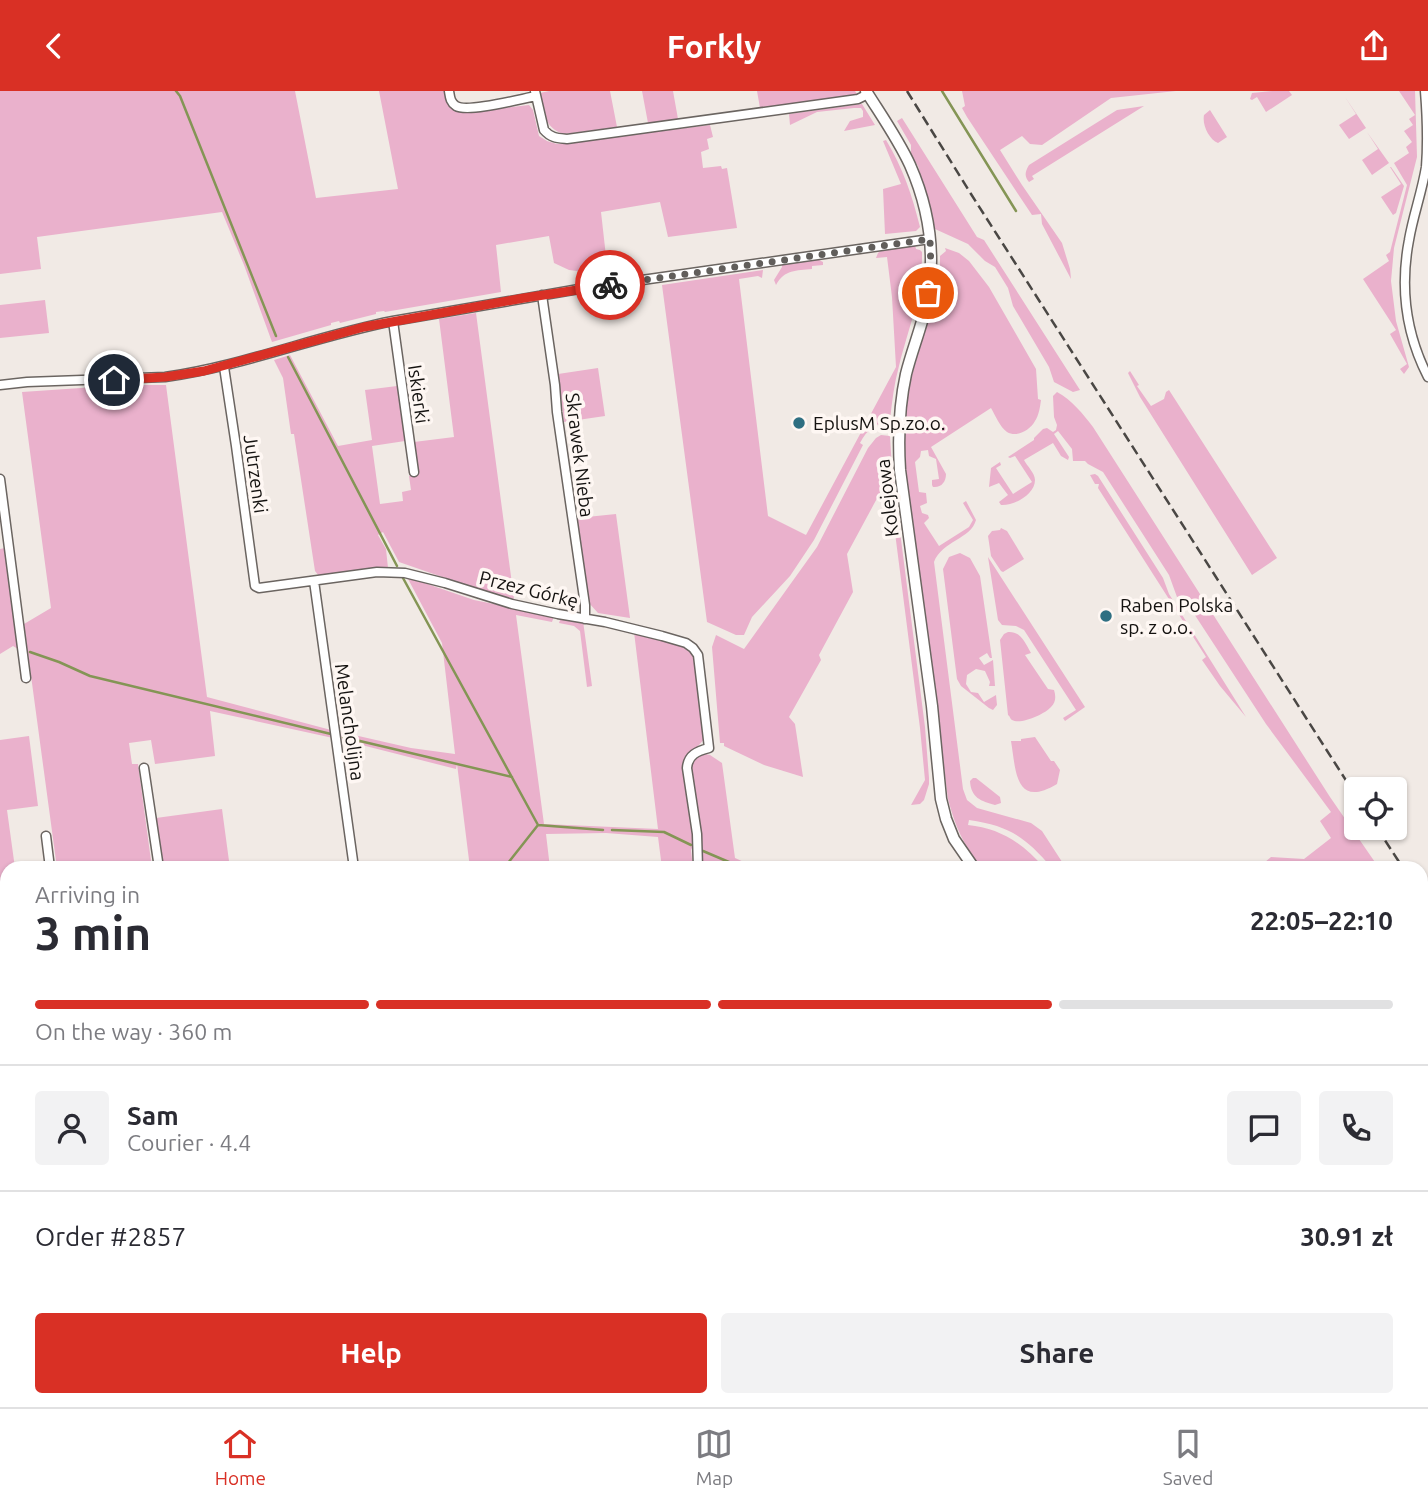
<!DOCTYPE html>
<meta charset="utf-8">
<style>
body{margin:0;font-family:Ubuntu,sans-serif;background:#f2f2f3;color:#2b2b33;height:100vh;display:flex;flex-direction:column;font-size:26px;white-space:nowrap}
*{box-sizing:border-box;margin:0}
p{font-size:23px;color:#7c7c81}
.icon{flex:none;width:38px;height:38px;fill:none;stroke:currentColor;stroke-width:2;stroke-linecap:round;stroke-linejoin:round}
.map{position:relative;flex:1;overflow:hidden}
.drawer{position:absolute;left:0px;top:770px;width:1428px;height:546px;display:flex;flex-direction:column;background:#fff;border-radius:21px 21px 0 0;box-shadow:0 2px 5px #0004}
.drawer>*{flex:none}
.buttons{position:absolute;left:1344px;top:686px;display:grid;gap:14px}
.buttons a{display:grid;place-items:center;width:63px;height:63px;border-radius:7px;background:#fff;box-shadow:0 2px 5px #0004;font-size:35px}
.pin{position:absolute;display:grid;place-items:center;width:60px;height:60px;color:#fff;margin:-30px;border:4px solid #fff;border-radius:50%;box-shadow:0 2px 7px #0007}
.courier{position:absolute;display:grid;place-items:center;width:70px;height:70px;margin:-35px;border:5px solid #d93025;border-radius:50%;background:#fff;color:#222;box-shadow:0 2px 9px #0007}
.summary em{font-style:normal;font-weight:600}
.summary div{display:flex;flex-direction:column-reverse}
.summary{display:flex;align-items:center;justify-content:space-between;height:119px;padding:0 35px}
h1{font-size:46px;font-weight:600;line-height:52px}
.bar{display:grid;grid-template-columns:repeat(4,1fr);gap:10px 7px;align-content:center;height:84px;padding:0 35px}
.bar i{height:9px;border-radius:5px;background:#e1e1e2}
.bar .selected{background:#d93025}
.bar p{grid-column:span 4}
.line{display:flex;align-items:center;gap:18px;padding:0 35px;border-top:2px solid #e1e1e2}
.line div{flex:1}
.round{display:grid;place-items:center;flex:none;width:74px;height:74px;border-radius:7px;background:#f2f2f3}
.action{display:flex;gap:14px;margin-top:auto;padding:14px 35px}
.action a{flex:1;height:80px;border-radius:7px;background:#d93025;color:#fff;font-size:28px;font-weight:600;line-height:80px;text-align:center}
.action a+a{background:#f2f2f3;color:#2b2b33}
header{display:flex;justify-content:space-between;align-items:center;height:91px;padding:0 35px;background:#d93025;color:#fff;font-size:32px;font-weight:600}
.dock{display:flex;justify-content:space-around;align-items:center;height:98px;border-top:2px solid #e1e1e2;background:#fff;font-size:19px;color:#7c7c81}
.dock a{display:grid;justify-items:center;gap:4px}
.dock .selected{color:#d93025}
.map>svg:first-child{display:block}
</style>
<header><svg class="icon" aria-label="back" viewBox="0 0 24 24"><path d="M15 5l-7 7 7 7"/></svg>Forkly<svg class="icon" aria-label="share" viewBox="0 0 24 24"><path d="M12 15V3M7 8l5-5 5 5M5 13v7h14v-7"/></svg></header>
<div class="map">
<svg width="1428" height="1316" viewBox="0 0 1428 1316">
<rect width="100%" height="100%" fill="#f1eae5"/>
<path fill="#eab1cc" d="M0 0H295L316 107 398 98 379 0H444C447 15 453 21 469 21L529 14 533 19 539 45 547 50 557 53 710 34 713 46 707 48 709 58 701 61 703 77 721 75 722 78 727 77 737 137 668 146 660 111 601 121 608 183 595 185 585 181 569 179 554 172 549 145 496 154 501 201 385 221 384 220 376 221V223L340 232 339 230 331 232V234L272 251 244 174 222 121 37 146 41 178 0 183Z
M549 0H610L617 36 564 43C543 37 545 20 540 2Z
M642 0H673L678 28 648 32Z
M757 0H855L857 3 854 5 760 17Z
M962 0H1176L1111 7 1042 54 1030 53 1022 45 1000 59 1022 94 1062 152 1070 178 1071 188 1042 133 1041 123 1032 124 967 26 962 17 965 15Z
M1272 0H1289L1292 4 1266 21 1257 6 1252 9 1250 8 1252 2Z
M1399 0H1415L1417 66 1394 157 1391 190 1396 230 1409 276 1404 283 1400 278 1407 273 1390 243 1396 239 1363 188 1389 170 1386 164 1390 161 1407 94 1394 72 1409 62 1406 56 1412 51 1404 40 1413 34 1409 28 1415 24Z
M1345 6 1366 37 1349 48 1339 34 1356 23Z
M862 13 875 34 844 40 850 30 863 26V20L861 17H854L817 21 790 34 789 23Z
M1144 15 1032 85 1034 88 1029 91C1024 85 1025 81 1029 74L1117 19Z
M1210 19 1227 46 1218 52C1209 48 1202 34 1204 24Z
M902 27 977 146 984 149 1080 299 1073 301 1054 291 1049 276 1013 215 1008 197 995 176 985 170 968 153 935 138 918 75 911 64V54L897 30Z
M1367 41 1389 72 1372 84 1362 69 1378 58Z
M886 49C903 77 912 104 920 136L916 140 885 143 883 98 901 93 883 50Z
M1390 76H1391L1404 95 1396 122 1393 124 1381 106 1401 93Z
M915 154 916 158 920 159 922 161C923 204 909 235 899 275 894 293 892 311 890 329 876 333 867 338 860 352L863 354 814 449 790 485 752 526 744 544H736L707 531 662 194 763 179 762 187 758 185 739 188 768 425 806 444 896 276 892 206 887 166 876 167 878 162 881 159Z
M945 157 959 162 969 170 989 196 1036 278 1038 308 1041 309C1040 316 1039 324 1035 330 1030 339 1017 347 1007 341 1000 336 995 324 991 317L931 356 946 383C946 391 941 397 933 396L932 394V389L939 388 936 368 929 365 928 359 921 360 920 366 915 371 919 401 926 402 927 412 920 415 922 422 928 424 929 427 924 432 939 455 969 436 973 429 963 412 966 410 976 429C971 448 942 450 934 471L963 698 967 709 977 717 1031 732 1042 740 1066 777H1052C1025 746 1010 735 969 729L968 734C1000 737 1024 753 1044 777H982C964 756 955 735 948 708L905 374C904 347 904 319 910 293 919 254 934 218 936 177H940V165L946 160Z
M817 168 823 171V174L812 175V178C796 180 785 178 776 194L774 189 782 176V173Z
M45 209 49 242 0 247V214Z
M476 222 514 508 474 497 399 471 383 441 378 444 386 458 388 477 319 485 315 480 294 343H291L283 287 274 269 290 264 338 355 372 349 365 299 397 295 405 350 372 355 380 413 403 410 402 401 411 399 409 385 418 383 414 351 454 346 439 228Z
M598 277 605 325 564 331 558 283Z
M1130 280 1139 294 1137 295 1151 315 1164 308 1166 301 1169 299 1277 467 1252 484 1140 306 1128 282Z
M125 294H166L207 606 331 639 333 647 210 620 215 665 155 673 151 649 129 652 132 673H138L152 777H57L24 533 51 517 22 301Z
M1057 301C1072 309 1083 323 1093 336L1330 706 1379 777H1258L1271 766 1304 768 1331 747 1320 730 1331 721 1266 633 1187 512 1182 515 1177 506 1169 484 1103 381 1088 373 1085 370H1073L1072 358 1058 340 1054 343 1069 366 1068 369 1061 365 1053 352 1024 369C1027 375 1035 382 1035 389 1035 404 1013 415 1001 414L999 411 1008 404 999 392 989 396 991 377 1000 371 1001 374 996 377 1013 403 1032 391 1015 365 1010 367 1008 366 1034 349V347L1043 338 1047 337 1053 341 1056 339 1057 334 1054 326 1053 305Z
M881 344 890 345 892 378 925 636 929 687V693L924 709 920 713 911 714 925 689 920 637 888 387 847 463 853 501 819 564 821 569 789 626 795 633 803 686 764 674 724 655V652H720L712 556 716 544 744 558 817 456 868 357 876 347Z
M1095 383 1098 385 1163 487 1169 503 1246 626 1220 595 1202 569 1206 566 1098 397 1099 393H1095L1090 384Z
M616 423 630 527 598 522 589 512 577 427Z
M1001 437 1007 440 1024 468 1003 481 1001 480 991 465 988 445 992 440 1000 439Z
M5 457 19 552 18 558 13 555 0 563V458Z
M960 462 970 467 980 485 992 567H990L987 562 979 567 984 574 993 569 995 595H989L990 591 985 580 976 578 967 584 966 593 971 601 978 602 984 611 996 604 997 614 993 619 989 617 961 595 957 588 943 478 949 466Z
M988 466 1085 616 1065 630 1063 627 1076 619 1024 539 1016 535 1002 534 998 529Z
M407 486 474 509 554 525 552 531 516 524 544 733 658 738 634 541C652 545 676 548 691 561 702 572 703 629 704 648 699 656 689 660 684 668L695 750 691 759 693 777H662L658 746 606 742 546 743 550 777H470L457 673 456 678 342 649 341 641 411 657 455 663 442 552Z
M561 526 583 530 592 595 587 596 580 540 574 535 559 532Z
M1008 541C1021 540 1025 552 1031 562L1025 564 1048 598 1054 599C1056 605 1056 611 1051 616 1045 623 1021 634 1012 629 1010 628 1010 625 1008 624L1000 549 1004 543Z
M29 645 38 715 7 719 15 777H7V840L0 846V649Z
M1035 646 1051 670H1054L1060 679 1057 693C1015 718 1016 680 1011 650H1021V648Z
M700 662 710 664 722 672 735 767 757 777H701V752L691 669Z
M973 687H976L1000 706 1001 712 995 714C981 710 971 707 970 690Z
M222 718 229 770 197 775 196 777H163L156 727Z
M1421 856 1428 867V956L1426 957 1421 953Z
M7 920V1187L0 1188V926Z
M1421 1000 1428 1004V1180L1421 1177Z
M442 1309H478L479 1316H422L421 1312Z"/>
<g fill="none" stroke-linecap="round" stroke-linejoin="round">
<path stroke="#849555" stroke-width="2.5" d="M176 0 180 5 276 245
M942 0 1016 120
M288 266 397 475
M403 487 538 734
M30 561 59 571 90 585 331 643
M343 646 512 686
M612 739 664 741 691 754
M703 760 743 777
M504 777 538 734 603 739
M0 1049 7 1046
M1421 1154 1428 1156"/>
<defs>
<path id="minor" d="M449 0C450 6 450 11 456 15 468 22 520 8 536 5
M535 0 544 39C551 47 557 47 567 48L858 8 868 3
M1425 0C1427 25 1428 51 1426 76 1422 101 1413 125 1409 149 1400 196 1406 243 1428 286
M542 204 555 294 557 321 585 514V528
M393 230 414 381
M224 276 236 355 255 495 259 497 377 481 405 482 445 492 512 513 558 523 605 531 662 545 686 552 693 557 698 564 709 657C697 660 688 664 687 677L697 743 698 777
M0 294 27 291 165 286C243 275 316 245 393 230L579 198 930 148
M0 388 26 587
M314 490 354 777
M144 677 159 777
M46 745 50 777
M0 921 7 915
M239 1309 240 1316
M346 1309 347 1316
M487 1309 488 1316
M594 1309 596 1316
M936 1309 938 1316"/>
<path id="tertiary" d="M866 0C881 24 898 48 910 74 929 117 936 164 927 211 922 235 912 259 906 283 899 315 898 347 900 379L932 615 941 708 946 728 954 748 974 777
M1421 979 1428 982"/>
</defs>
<use href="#minor" stroke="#6b6561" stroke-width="11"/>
<use href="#tertiary" stroke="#6b6561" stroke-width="13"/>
<use href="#minor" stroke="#fff" stroke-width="8"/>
<use href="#tertiary" stroke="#fff" stroke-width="10"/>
<path stroke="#4a4744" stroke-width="2.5" stroke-dasharray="10 5" stroke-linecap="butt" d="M907 0 971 103 1356 705
M1377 737 1403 777
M1421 806 1428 817
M1421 835 1428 846"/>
</g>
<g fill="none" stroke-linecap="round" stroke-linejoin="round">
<path stroke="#615e5b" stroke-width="7" stroke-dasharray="0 12.6" d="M610 194 930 148 931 180 928 202"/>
<path stroke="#d93025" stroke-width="9" d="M114 289 165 286 204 280 364 236 524 207 610 194"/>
</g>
<g fill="#2e6f82" stroke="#fef7f3" stroke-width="2.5">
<circle cx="799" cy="332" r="7"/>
<circle cx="1106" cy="525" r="7"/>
</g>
<g text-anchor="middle" stroke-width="7" stroke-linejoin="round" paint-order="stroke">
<g font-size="19" fill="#141210" stroke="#fef7f3">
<text transform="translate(419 303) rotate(82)" y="7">Iskierki</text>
<text transform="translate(580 364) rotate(83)" y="7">Skrawek Nieba</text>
<text transform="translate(256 383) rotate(82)" y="7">Jutrzenki</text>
<text transform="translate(887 407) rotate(-97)" y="7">Kolejowa</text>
<text transform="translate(529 498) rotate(14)" y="7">Przez Górkę</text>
<text transform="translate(350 631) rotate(82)" y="7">Melancholijna</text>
</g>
<g font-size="19" fill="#141210" stroke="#fef7f3" text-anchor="start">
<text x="813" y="339">EplusM Sp.zo.o.</text>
<text x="1120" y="521">Raben Polska<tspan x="1120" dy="22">sp. z o.o.</tspan></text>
</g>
</g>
</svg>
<div class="buttons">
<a><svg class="icon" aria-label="locate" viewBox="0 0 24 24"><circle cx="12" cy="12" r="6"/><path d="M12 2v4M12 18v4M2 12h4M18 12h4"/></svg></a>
</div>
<div class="pin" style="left:928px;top:202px;background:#ea580c"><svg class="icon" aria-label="bag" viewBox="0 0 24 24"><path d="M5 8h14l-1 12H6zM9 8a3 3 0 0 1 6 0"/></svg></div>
<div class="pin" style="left:114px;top:289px;background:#1f2937"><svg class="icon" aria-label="home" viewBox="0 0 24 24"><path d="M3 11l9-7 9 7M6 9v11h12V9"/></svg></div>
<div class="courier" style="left:610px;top:194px"><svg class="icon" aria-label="bike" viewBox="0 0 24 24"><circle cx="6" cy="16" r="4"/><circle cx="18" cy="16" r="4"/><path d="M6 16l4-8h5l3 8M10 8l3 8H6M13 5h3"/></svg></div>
<section class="drawer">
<div class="summary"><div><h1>3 min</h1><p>Arriving in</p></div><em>22:05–22:10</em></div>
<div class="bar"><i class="selected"></i><i class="selected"></i><i class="selected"></i><i></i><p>On the way · 360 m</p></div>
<div class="line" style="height:126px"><a class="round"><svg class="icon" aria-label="person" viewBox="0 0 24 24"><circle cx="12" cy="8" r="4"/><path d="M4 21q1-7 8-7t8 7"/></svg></a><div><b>Sam</b><p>Courier · 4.4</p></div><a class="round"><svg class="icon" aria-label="chat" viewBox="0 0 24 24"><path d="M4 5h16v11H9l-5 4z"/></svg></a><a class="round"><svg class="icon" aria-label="phone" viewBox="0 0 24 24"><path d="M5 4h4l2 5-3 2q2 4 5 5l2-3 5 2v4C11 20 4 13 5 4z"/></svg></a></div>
<div class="line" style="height:91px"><div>Order #2857</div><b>30.91 zł</b></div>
<div class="action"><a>Help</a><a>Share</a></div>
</section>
</div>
<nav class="dock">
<a class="selected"><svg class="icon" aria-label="home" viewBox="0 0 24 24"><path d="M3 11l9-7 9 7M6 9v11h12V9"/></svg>Home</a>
<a><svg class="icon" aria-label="map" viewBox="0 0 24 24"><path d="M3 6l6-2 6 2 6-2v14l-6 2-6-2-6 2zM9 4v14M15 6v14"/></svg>Map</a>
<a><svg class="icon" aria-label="saved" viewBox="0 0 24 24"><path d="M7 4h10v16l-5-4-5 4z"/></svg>Saved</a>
</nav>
